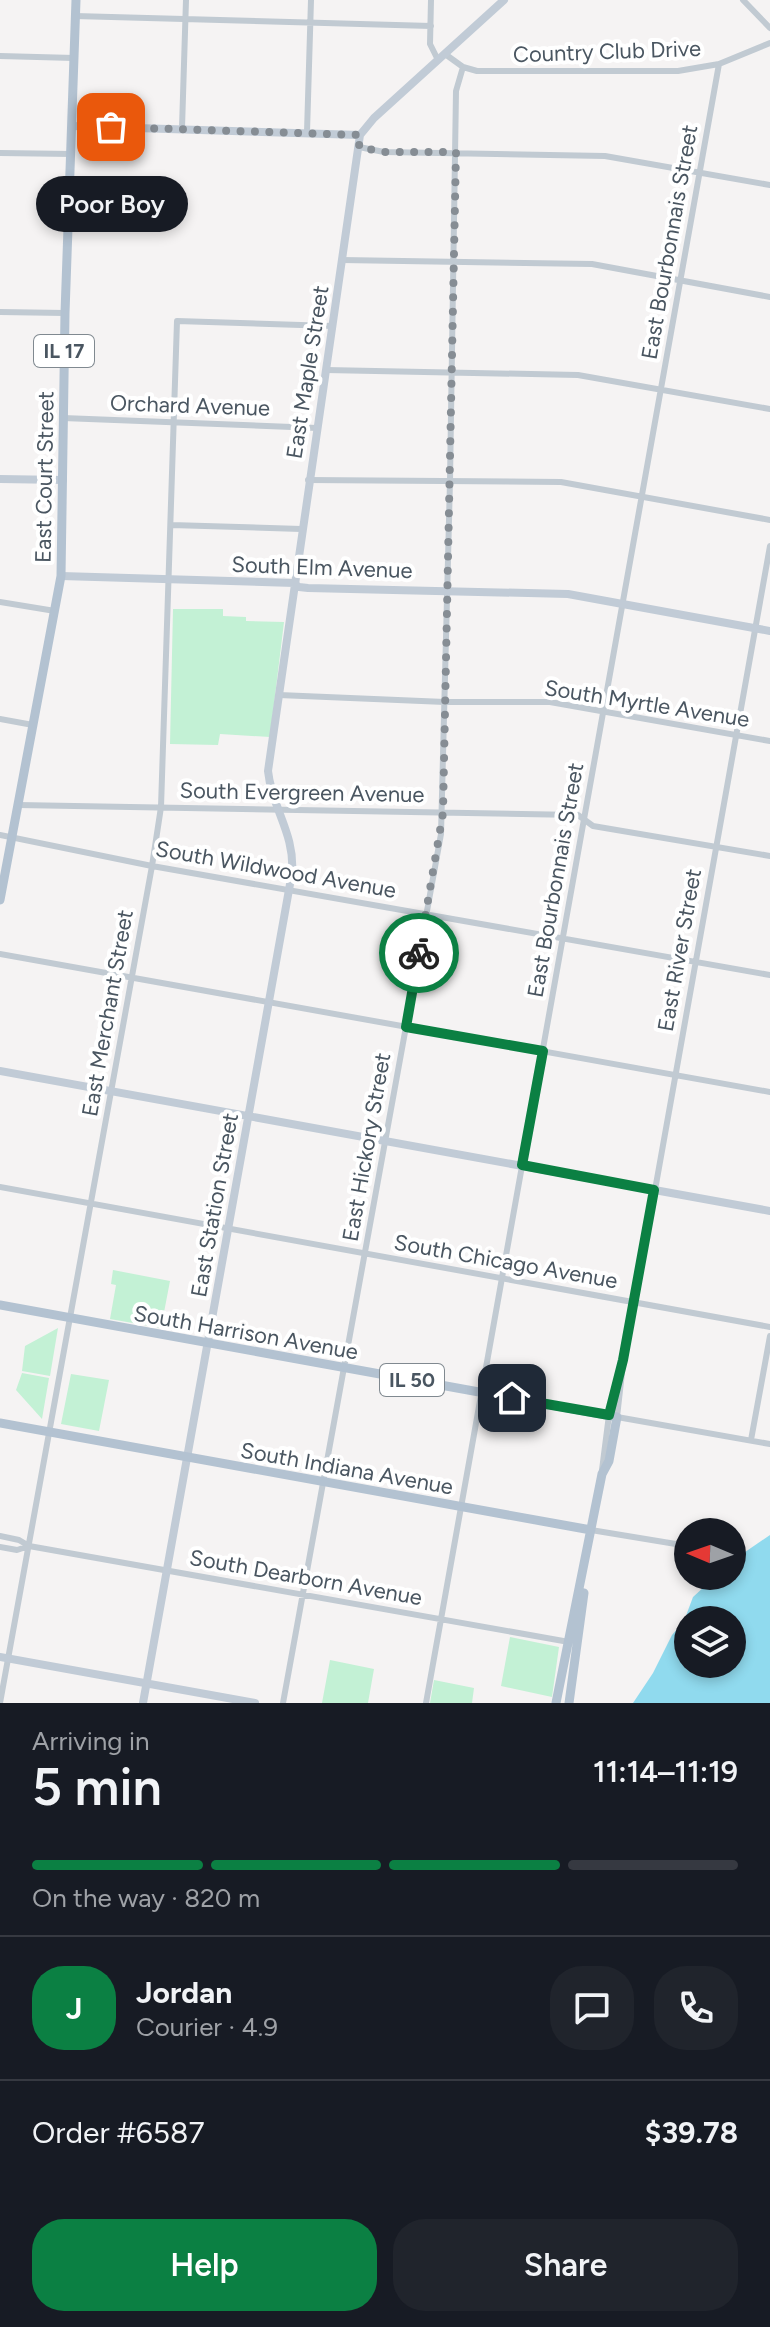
<!DOCTYPE html>
<meta charset="utf-8">
<style>
body{margin:0;font-family:Figtree,sans-serif;background:#20242c;color:#f1f3f6;height:100vh;display:flex;flex-direction:column;font-size:30px;white-space:nowrap}
*{box-sizing:border-box;margin:0}
p{font-size:26px;color:#9ea1a6}
.icon{flex:none;width:44px;height:44px;fill:none;stroke:currentColor;stroke-width:2;stroke-linecap:round;stroke-linejoin:round}
.map{position:relative;height:1703px;overflow:hidden}
.drawer{display:flex;flex-direction:column;background:#171b24;flex:1}
.drawer>*{flex:none}
.needle{width:52px;rotate:272deg}
.buttons{position:absolute;left:674px;top:1518px;display:grid;gap:16px}
.buttons a{display:grid;place-items:center;width:72px;height:72px;border-radius:50%;background:#171b24;box-shadow:0 4px 12px #0003;font-size:40px}
.pin{position:absolute;display:grid;place-items:center;width:68px;height:68px;color:#fff;margin:-34px;border-radius:16px;box-shadow:0 4px 12px #0006}
.courier{position:absolute;display:grid;place-items:center;width:80px;height:80px;margin:-40px;border:6px solid #0b8043;border-radius:50%;background:#fff;color:#222;box-shadow:0 2px 10px #0007}
.bubble{position:absolute;height:56px;border-radius:28px;background:#171b24;box-shadow:0 4px 12px #0003;font-size:26px;font-weight:600;line-height:56px;text-align:center}
.head em{font-style:normal;font-weight:600}
.head div{display:flex;flex-direction:column-reverse}
.head{display:flex;align-items:center;justify-content:space-between;height:136px;padding:0 32px}
h1{font-size:52px;font-weight:600;line-height:60px}
.bar{display:grid;grid-template-columns:repeat(4,1fr);gap:12px 8px;align-content:center;height:96px;padding:0 32px}
.bar i{height:10px;border-radius:6px;background:#363941}
.bar .selected{background:#0b8043}
.bar p{grid-column:span 4}
.line{display:flex;align-items:center;gap:20px;padding:0 32px;border-top:2px solid #363941}
.line div{flex:1}
.round{display:grid;place-items:center;flex:none;width:84px;height:84px;border-radius:32px;background:#20242c}
.cta{display:flex;gap:16px;margin-top:auto;padding:16px 32px}
.cta a{flex:1;height:92px;border-radius:32px;background:#0b8043;color:#fff;font-size:32px;font-weight:600;line-height:92px;text-align:center}
.cta a+a{background:#20242c;color:#f1f3f6}
.map>svg:first-child{display:block}
</style>
<div class="map">
<svg width="770" height="1703" viewBox="0 0 770 1703">
<rect width="100%" height="100%" fill="#f5f3f3"/>
<path fill="#c3f1d5" d="M173 609H223V616L246 617V621L284 622 270 737 220 734 218 745 170 744Z
M113 1270 170 1281 161 1328 110 1319 116 1285 111 1284Z
M58 1328 50 1376 22 1371 25 1346Z
M22 1373 49 1378 42 1419 16 1390Z
M71 1374 109 1380 99 1431 61 1424Z
M510 1637 559 1647 552 1697 501 1686Z
M330 1660 374 1669 368 1703H322Z
M434 1680 474 1688 472 1703H430Z"/>
<path fill="#90daee" fill-rule="evenodd" d="M770 1535V1703H633L653 1673 672 1635 684 1621 693 1597 716 1576H732V1561ZM688 1620H732V1664H688Z"/>
<g fill="none" stroke-linecap="round" stroke-linejoin="round">
<path stroke="#c1cad2" stroke-width="6" d="M431 0 430 44 438 60
M743 0 770 28
M75 16 431 26
M445 54 463 67 477 71H678L719 64 770 43
M0 56 74 58
M182 128 186 0
M307 132 311 0
M359 147 384 152 605 156 770 185
M0 153 72 154
M342 260 592 264 770 297
M0 312 65 313
M326 370 578 375 770 409
M63 418 317 428
M308 480 561 482 770 520
M171 525 301 529
M0 602 55 611
M279 695 445 702H550L770 741
M0 719 33 725
M18 805 578 815 593 826 770 856
M0 835 152 866 770 975
M0 954 770 1092
M0 1187 770 1327
M623 1364 617 1417 770 1444
M751 1440 770 1336
M602 1470 609 1415 635 1302 770 546
M591 1530 688 1546
M0 1536 19 1540 29 1546 569 1642
M0 1547 17 1550 29 1546
M0 1703 152 866 161 807 177 321 332 326
M283 1703 441 834 450 481 456 91 463 67
M426 1703 719 64"/>
<path stroke="#c1cbd6" stroke-width="8" d="M72 126 360 135
M0 479 63 480
M61 576 294 583 299 587 308 588 568 594 770 631
M0 1071 770 1211
M0 1657 255 1703
M143 1703 292 873C295 833 272 809 268 771L360 135 374 118 504 0"/>
<path stroke="#b3c2d1" stroke-width="9" d="M0 900 61 576 65 313 76 0
M0 1305 617 1417 609 1461 602 1474 556 1703
M0 1423 591 1530
M569 1703 584 1593"/>
</g>
<g fill="none" stroke-linecap="round" stroke-linejoin="round">
<path stroke="#868d94" stroke-width="8" stroke-dasharray="0 14.4" d="M111 127 360 135 359 147 384 152H456L443 813 419 953"/>
<path stroke="#0b8043" stroke-width="10" d="M419 953 406 1027 543 1051 522 1165 654 1190 623 1360 609 1415 512 1398"/>
</g>
<g text-anchor="middle" stroke-width="8" stroke-linejoin="round" paint-order="stroke">
<g fill="#fff" stroke="#808990" stroke-width="2">
<rect x="34" y="335" width="60" height="32" rx="6"/>
<rect x="380" y="1364" width="64" height="32" rx="6"/>
</g>
<g font-size="20" font-weight="bold" fill="#4a5661">
<text x="64" y="358">IL 17</text>
<text x="412" y="1387">IL 50</text>
</g>
<g font-size="22" fill="#4a5661" stroke="#fff">
<text transform="translate(607 51) rotate(-2)" y="8">Country Club Drive</text>
<text transform="translate(669 242) rotate(-80)" y="8">East Bourbonnais Street</text>
<text transform="translate(307 372) rotate(-81)" y="8">East Maple Street</text>
<text transform="translate(190 405) rotate(2)" y="8">Orchard Avenue</text>
<text transform="translate(44 477) rotate(-89)" y="8">East Court Street</text>
<text transform="translate(322 567) rotate(2)" y="8">South Elm Avenue</text>
<text transform="translate(647 703) rotate(9)" y="8">South Myrtle Avenue</text>
<text transform="translate(302 792) rotate(1)" y="8">South Evergreen Avenue</text>
<text transform="translate(276 869) rotate(10)" y="8">South Wildwood Avenue</text>
<text transform="translate(555 880) rotate(-80)" y="8">East Bourbonnais Street</text>
<text transform="translate(679 950) rotate(-80)" y="8">East River Street</text>
<text transform="translate(107 1013) rotate(-80)" y="8">East Merchant Street</text>
<text transform="translate(366 1147) rotate(-80)" y="8">East Hickory Street</text>
<text transform="translate(214 1205) rotate(-80)" y="8">East Station Street</text>
<text transform="translate(506 1261) rotate(10)" y="8">South Chicago Avenue</text>
<text transform="translate(246 1332) rotate(10)" y="8">South Harrison Avenue</text>
<text transform="translate(347 1468) rotate(10)" y="8">South Indiana Avenue</text>
<text transform="translate(306 1577) rotate(10)" y="8">South Dearborn Avenue</text>
</g>
</g>
</svg>
<div class="buttons">
<a><svg class="needle" viewBox="-14 -14 28 28"><path d="M0-13l5 13h-10z" fill="#e53935"/><path d="M0 13l5-13h-10z" fill="#9ea1a6"/></svg></a>
<a><svg class="icon" aria-label="layers" viewBox="0 0 24 24"><path d="M12 4l9 5-9 5-9-5zM3 14l9 5 9-5"/></svg></a>
</div>
<div class="pin" style="left:111px;top:127px;background:#ea580c"><svg class="icon" aria-label="bag" viewBox="0 0 24 24"><path d="M5 8h14l-1 12H6zM9 8a3 3 0 0 1 6 0"/></svg></div>
<div class="pin" style="left:512px;top:1398px;background:#1f2937"><svg class="icon" aria-label="home" viewBox="0 0 24 24"><path d="M3 11l9-7 9 7M6 9v11h12V9"/></svg></div>
<div class="courier" style="left:419px;top:953px"><svg class="icon" aria-label="bike" viewBox="0 0 24 24"><circle cx="6" cy="16" r="4"/><circle cx="18" cy="16" r="4"/><path d="M6 16l4-8h5l3 8M10 8l3 8H6M13 5h3"/></svg></div>
<div class="bubble" style="left:36px;top:176px;width:152px">Poor Boy</div>
</div>
<section class="drawer">
<div class="head"><div><h1>5 min</h1><p>Arriving in</p></div><em>11:14–11:19</em></div>
<div class="bar"><i class="selected"></i><i class="selected"></i><i class="selected"></i><i></i><p>On the way · 820 m</p></div>
<div class="line" style="height:144px"><b class="round" style="background:#0b8043;color:#fff">J</b><div><b>Jordan</b><p>Courier · 4.9</p></div><a class="round"><svg class="icon" aria-label="chat" viewBox="0 0 24 24"><path d="M4 5h16v11H9l-5 4z"/></svg></a><a class="round"><svg class="icon" aria-label="phone" viewBox="0 0 24 24"><path d="M5 4h4l2 5-3 2q2 4 5 5l2-3 5 2v4C11 20 4 13 5 4z"/></svg></a></div>
<div class="line" style="height:104px"><div>Order #6587</div><b>$39.78</b></div>
<div class="cta"><a>Help</a><a>Share</a></div>
</section>
